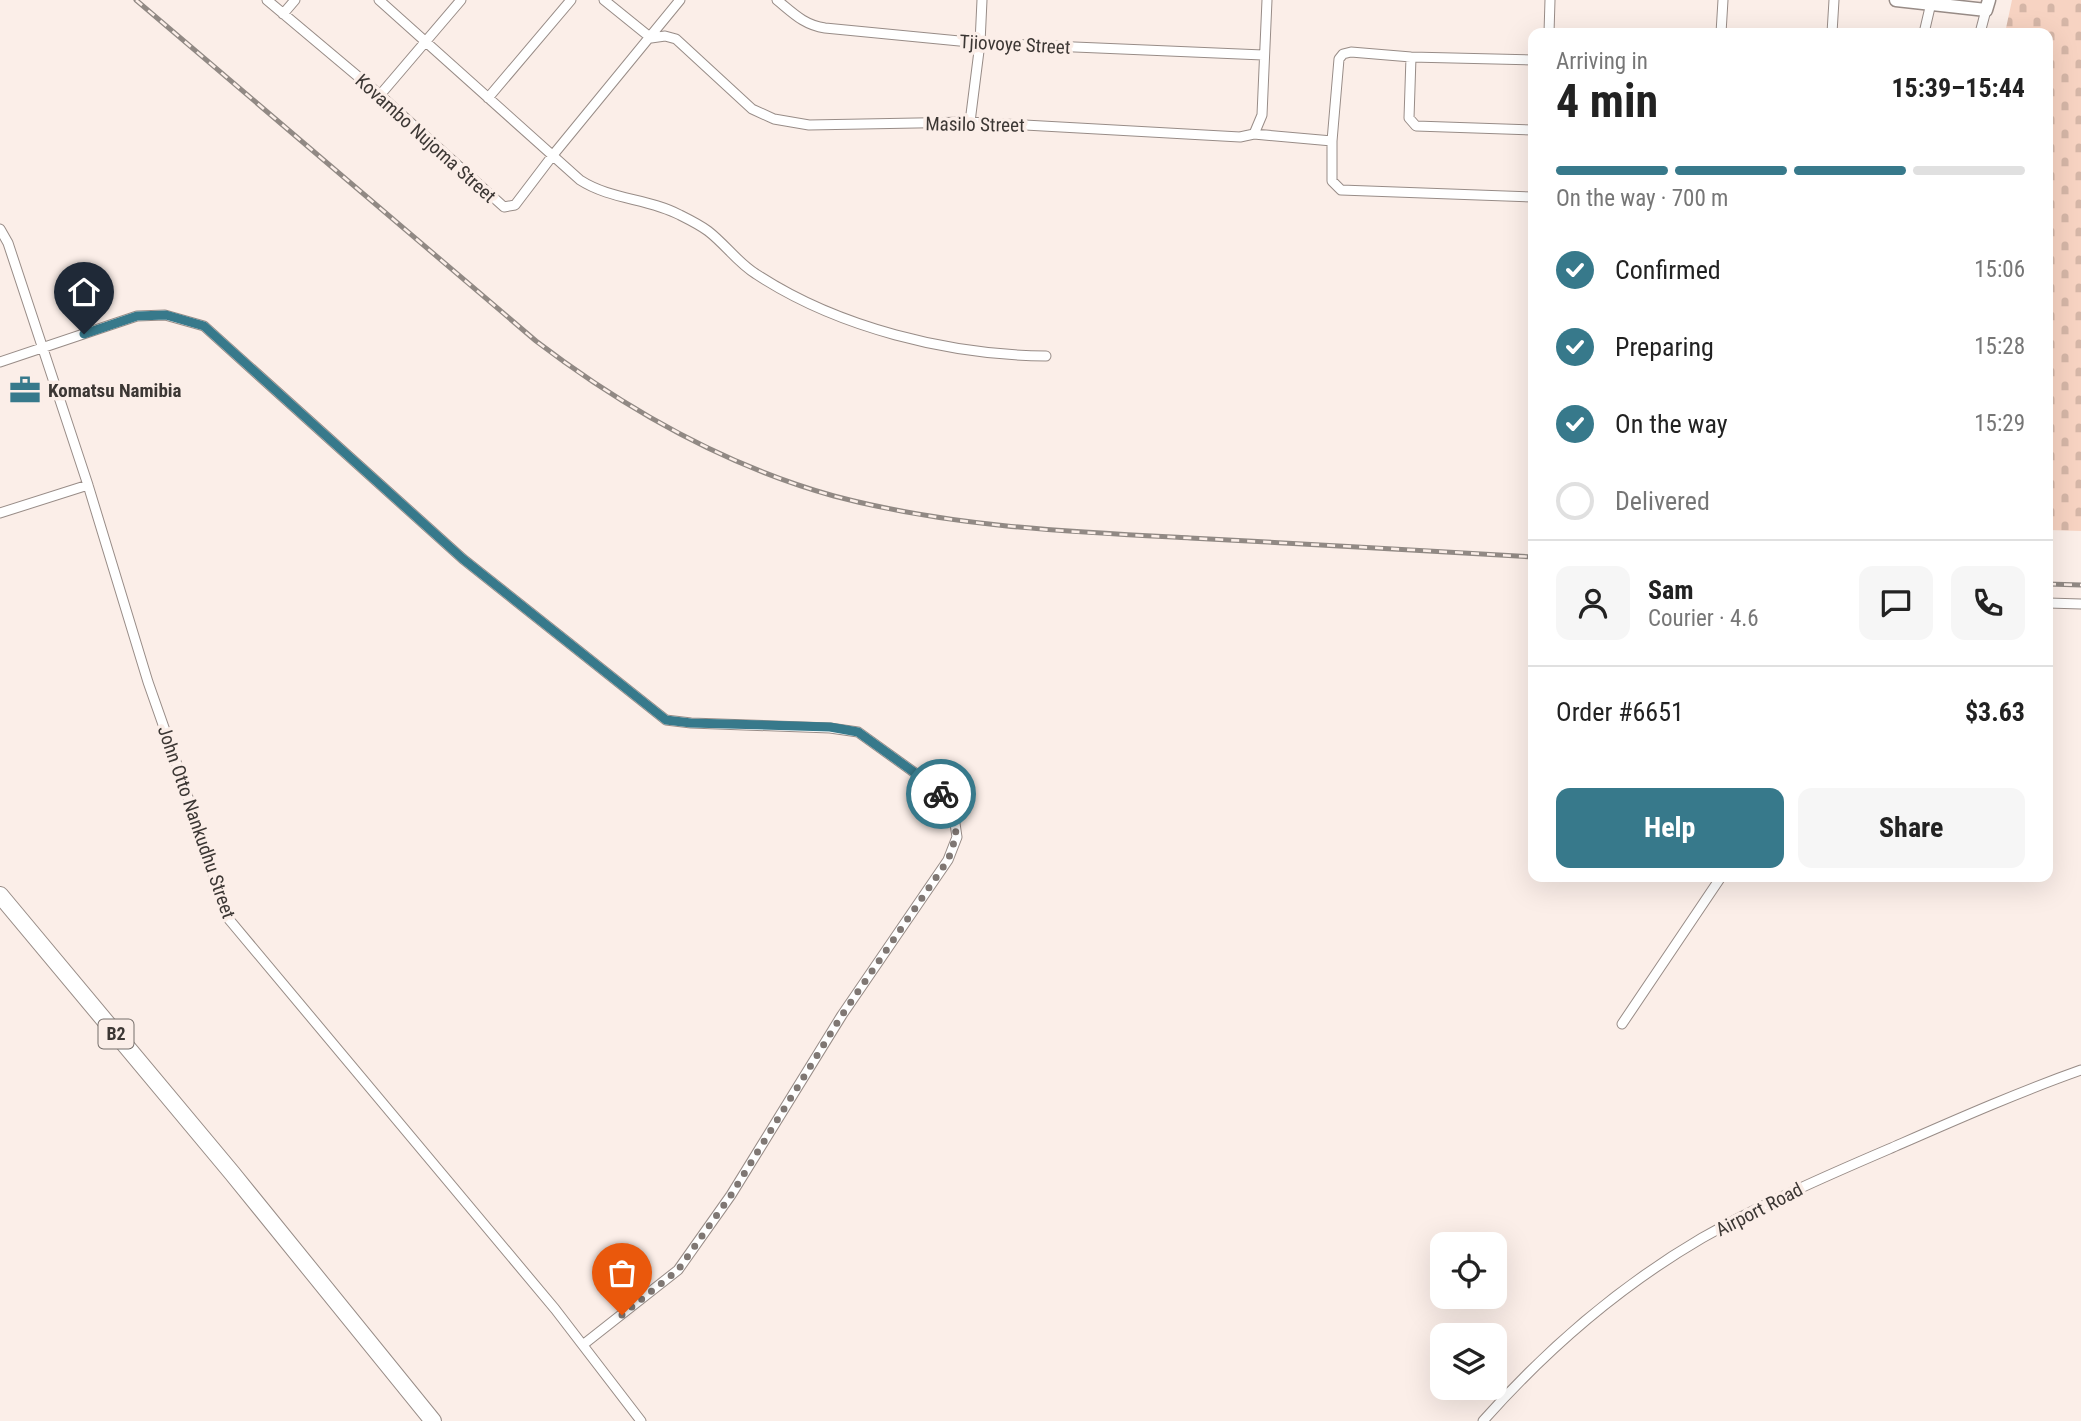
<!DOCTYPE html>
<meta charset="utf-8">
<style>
body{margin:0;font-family:"Roboto Condensed",sans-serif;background:#f6f6f6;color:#222;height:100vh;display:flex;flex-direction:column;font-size:26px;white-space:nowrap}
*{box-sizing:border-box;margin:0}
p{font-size:23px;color:#767676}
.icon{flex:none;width:38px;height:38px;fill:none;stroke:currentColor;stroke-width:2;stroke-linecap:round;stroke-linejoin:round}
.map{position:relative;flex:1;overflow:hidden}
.details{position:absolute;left:1528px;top:28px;width:525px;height:854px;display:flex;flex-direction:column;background:#fff;border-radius:14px;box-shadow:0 7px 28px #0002}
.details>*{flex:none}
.tools{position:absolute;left:1430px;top:1232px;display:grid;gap:14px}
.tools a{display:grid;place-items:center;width:77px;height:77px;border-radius:14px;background:#fff;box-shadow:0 7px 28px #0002;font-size:35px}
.pin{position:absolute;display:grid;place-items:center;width:60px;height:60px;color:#fff;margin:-72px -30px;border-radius:50% 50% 50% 0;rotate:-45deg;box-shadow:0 0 7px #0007}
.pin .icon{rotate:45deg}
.courier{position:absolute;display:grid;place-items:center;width:70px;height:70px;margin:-35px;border:5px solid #37798b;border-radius:50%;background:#fff;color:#222;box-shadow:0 2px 9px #0007}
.overview em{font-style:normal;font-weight:700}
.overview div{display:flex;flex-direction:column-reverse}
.overview{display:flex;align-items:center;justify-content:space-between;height:119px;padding:0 28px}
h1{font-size:46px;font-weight:700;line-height:52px}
.bar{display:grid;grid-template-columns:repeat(4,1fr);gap:10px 7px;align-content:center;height:84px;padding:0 28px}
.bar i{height:9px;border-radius:5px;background:#e0e0e0}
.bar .active{background:#37798b}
.bar p{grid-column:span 4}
.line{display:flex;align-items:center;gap:18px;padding:0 28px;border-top:2px solid #e0e0e0}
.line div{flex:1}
.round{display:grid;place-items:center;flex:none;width:74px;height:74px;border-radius:14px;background:#f6f6f6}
ol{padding:0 28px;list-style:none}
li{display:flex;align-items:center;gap:21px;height:77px}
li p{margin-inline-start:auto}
li .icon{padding:7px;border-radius:50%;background:#37798b;color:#fff;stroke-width:4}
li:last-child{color:#767676}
li i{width:38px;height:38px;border:4px solid #e0e0e0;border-radius:50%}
.action{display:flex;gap:14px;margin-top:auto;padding:14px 28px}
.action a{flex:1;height:80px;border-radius:14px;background:#37798b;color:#fff;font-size:28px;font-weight:700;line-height:80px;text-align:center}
.action a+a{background:#f6f6f6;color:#222}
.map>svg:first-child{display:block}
</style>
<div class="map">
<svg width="2081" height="1421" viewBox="0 0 2081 1421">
<defs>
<pattern id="cemetery-stones" width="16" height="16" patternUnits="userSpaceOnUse" patternTransform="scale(1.75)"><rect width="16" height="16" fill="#f7d3c2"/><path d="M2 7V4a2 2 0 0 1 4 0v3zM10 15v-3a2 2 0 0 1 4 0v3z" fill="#d5b6a7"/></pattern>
</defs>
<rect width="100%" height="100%" fill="#fbeee8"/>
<path fill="url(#cemetery-stones)" d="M2012 0H2081V531L2048 530V33H2005Z"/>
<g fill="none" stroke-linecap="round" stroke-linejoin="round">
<defs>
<path id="street" d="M267 0 380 95 504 207 515 205 553 155 680 0
M379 0 580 180C611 200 648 198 680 215 690 220 700 225 708 231 725 244 738 263 756 274 838 328 949 355 1046 356
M604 0 651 38 665 36 676 39 752 109 774 119 809 125 970 122 1240 137 1254 134 1262 115 1267 0
M777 0C793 13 804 25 825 28L980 43 1263 55
M283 14 295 0
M1549 33 1550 0
M1721 33 1723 0
M1832 33 1834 0
M1924 33 1931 3
M1980 33 1986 10
M1411 57 1409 118 1416 126 1533 130
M1533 60 1411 57 1351 52 1343 54 1339 59 1332 141V181L1341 190 1533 197
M380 95 461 0
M488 98 571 0
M970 122 980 43 982 0
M1254 134 1332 141
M0 229 8 243 88 485 148 682 180 773 227 917 555 1309 641 1421
M0 362 137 316 165 315 204 326 463 559 666 720 691 723 830 728 858 732 936 788 953 810 957 837 948 860 842 1015 731 1195 678 1270 584 1344
M0 513 88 485
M2048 603 2081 604
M1622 1024 1721 877
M1483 1421C1546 1350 1620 1286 1702 1238 1762 1204 1826 1176 1889 1149 1953 1121 2016 1093 2081 1070"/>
<path id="secondary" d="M1896 0 1986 10 1989 0"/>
<path id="highway" d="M0 895 232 1173 433 1421"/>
</defs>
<use href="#street" stroke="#988c87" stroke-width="11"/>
<use href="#secondary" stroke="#988c87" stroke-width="15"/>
<use href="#highway" stroke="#988c87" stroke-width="18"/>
<use href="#street" stroke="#fff" stroke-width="9"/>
<use href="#secondary" stroke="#fff" stroke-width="12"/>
<use href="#highway" stroke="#fff" stroke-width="16"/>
<defs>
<path id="rail" d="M136 0 536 341C624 408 726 466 834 496 951 527 1070 532 1190 538 1304 544 1419 550 1533 557
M2048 584 2081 585"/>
</defs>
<use href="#rail" stroke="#918984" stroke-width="5"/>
<use href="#rail" stroke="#fbeee8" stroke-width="2.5" stroke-dasharray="8" stroke-linecap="butt"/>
</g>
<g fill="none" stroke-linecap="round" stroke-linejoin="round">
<path stroke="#7f7773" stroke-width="7" stroke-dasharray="0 12.6" d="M622 1315 678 1270 731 1195 842 1015 948 860C959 831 960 819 941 794"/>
<path stroke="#37798b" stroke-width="9" d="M84 334 137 316 166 315 204 326 463 559 666 720 691 723 830 727 858 732 936 788 941 794"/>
</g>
<defs>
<symbol id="office-bare" viewBox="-9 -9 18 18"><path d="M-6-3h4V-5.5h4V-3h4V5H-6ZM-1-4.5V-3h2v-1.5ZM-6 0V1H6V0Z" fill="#37798b" stroke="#fbeee8" stroke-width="2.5" paint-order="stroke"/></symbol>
</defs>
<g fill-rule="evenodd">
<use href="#office-bare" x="3" y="368" width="44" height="44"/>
</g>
<g text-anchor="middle" stroke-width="7" stroke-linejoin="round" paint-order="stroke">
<rect fill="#fbeee8" stroke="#756e6a" stroke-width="2" x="98.5" y="1019.5" width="35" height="29" rx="5"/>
<g font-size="18" font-weight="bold" fill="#3c3734">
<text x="116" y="1040">B2</text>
</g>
<g font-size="19" fill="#3c3734" stroke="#fbeee8">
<text transform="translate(1015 44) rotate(3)" y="7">Tjiovoye Street</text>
<text transform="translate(975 124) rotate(1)" y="7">Masilo Street</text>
<text transform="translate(426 138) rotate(42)" y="7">Kovambo Nujoma Street</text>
<text transform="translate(197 822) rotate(71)" y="7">John Otto Nankudhu Street</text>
<text transform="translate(1759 1209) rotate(-27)" y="7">Airport Road</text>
</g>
<g font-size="19" font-weight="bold" fill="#3c3734" stroke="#fbeee8" text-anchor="start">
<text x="48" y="397">Komatsu Namibia</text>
</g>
</g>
</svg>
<div class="tools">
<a><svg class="icon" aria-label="locate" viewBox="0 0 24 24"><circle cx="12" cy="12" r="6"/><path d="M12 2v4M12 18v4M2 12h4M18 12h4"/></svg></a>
<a><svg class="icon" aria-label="layers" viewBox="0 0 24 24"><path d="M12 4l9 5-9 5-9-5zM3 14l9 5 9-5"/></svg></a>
</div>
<div class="pin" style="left:622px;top:1315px;background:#ea580c"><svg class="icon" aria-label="bag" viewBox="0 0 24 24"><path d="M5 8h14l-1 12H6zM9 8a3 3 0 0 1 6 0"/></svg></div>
<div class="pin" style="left:84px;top:334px;background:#1f2937"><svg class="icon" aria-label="home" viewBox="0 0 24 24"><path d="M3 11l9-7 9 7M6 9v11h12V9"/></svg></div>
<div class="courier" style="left:941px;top:794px"><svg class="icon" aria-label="bike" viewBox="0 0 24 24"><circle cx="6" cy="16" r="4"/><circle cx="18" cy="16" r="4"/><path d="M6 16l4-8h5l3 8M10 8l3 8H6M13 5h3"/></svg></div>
<section class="details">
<div class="overview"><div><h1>4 min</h1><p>Arriving in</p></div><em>15:39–15:44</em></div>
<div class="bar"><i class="active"></i><i class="active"></i><i class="active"></i><i></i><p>On the way · 700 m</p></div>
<ol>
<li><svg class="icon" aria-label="check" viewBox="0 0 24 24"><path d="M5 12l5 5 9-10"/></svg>Confirmed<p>15:06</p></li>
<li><svg class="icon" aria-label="check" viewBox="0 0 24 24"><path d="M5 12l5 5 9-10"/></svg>Preparing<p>15:28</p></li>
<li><svg class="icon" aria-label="check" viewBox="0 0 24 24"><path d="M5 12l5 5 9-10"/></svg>On the way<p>15:29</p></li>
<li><i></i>Delivered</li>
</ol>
<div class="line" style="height:126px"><a class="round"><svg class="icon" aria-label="person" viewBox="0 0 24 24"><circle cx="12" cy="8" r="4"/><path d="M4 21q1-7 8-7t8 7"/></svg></a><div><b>Sam</b><p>Courier · 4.6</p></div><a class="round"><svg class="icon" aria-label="chat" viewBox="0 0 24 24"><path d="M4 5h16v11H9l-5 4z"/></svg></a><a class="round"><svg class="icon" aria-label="phone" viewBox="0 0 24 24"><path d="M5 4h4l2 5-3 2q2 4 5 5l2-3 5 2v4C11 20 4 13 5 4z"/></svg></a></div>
<div class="line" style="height:91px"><div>Order #6651</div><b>$3.63</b></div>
<div class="action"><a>Help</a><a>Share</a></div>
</section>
</div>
